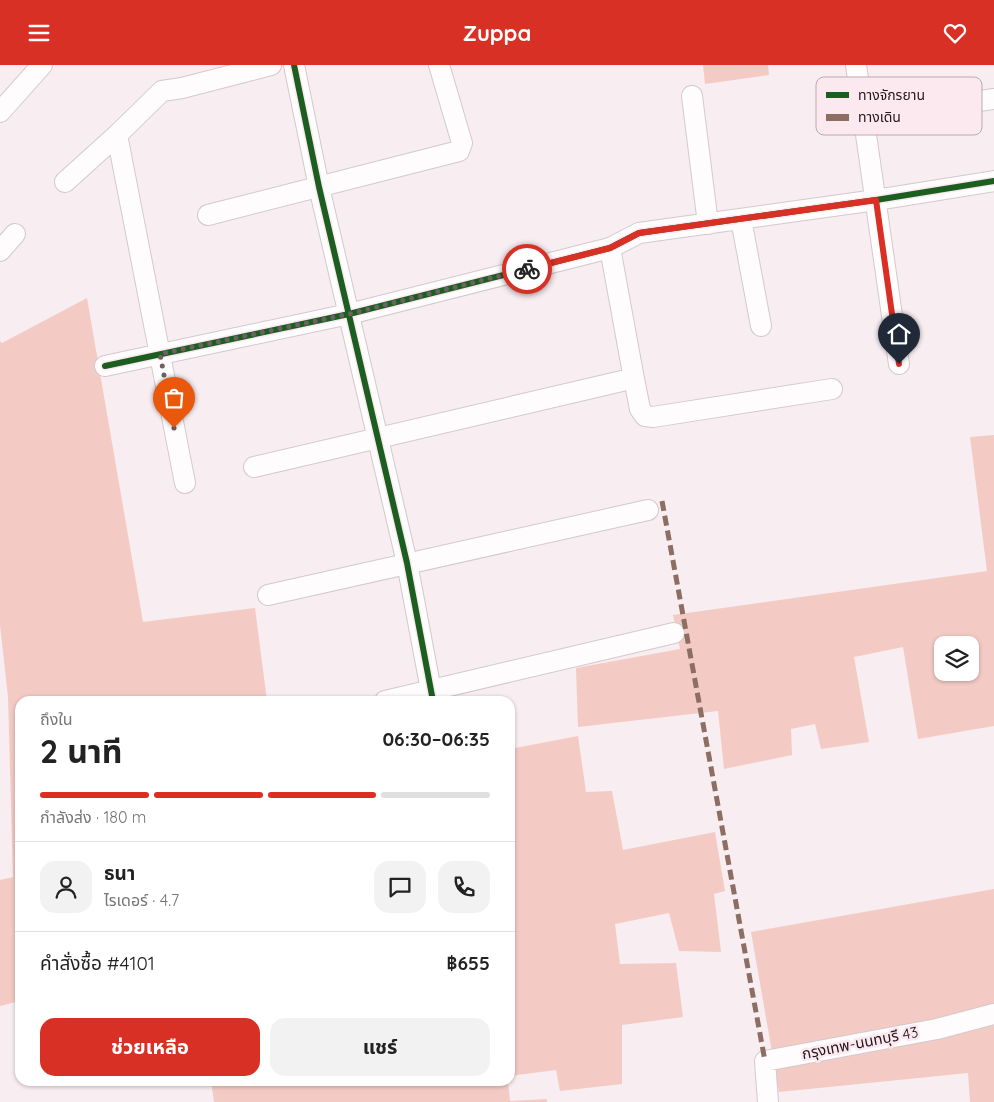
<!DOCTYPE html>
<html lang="th">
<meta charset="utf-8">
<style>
body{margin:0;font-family:Quicksand,"Noto Sans Thai",sans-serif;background:#f2f2f2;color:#222;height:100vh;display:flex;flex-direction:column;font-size:19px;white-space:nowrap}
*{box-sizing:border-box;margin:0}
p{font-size:16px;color:#767676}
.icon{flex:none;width:28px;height:28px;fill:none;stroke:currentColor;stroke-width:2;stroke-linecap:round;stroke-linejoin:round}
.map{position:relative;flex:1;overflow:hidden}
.panel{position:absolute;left:15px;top:631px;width:500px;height:390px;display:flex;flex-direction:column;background:#fff;border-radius:15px;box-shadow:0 1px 4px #0004}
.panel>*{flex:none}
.controls{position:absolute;left:934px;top:571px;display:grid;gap:10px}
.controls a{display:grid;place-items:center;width:45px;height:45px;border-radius:10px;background:#fff;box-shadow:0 1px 4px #0004;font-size:25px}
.pin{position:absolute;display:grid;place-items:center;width:42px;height:42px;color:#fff;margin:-51px -21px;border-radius:50% 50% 50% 0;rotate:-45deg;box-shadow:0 0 5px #0007}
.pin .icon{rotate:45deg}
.courier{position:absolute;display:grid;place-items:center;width:50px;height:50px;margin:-25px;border:4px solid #d93025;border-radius:50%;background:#fff;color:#222;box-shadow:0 1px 6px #0007}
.head em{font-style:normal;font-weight:700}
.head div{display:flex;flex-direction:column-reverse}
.head{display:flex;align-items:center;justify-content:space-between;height:85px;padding:0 25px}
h1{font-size:32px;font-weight:700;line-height:38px}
.bar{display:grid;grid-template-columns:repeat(4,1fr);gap:8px 5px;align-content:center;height:60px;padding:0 25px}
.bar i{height:6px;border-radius:4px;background:#e0e0e0}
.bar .active{background:#d93025}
.bar p{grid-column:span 4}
.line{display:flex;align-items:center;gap:12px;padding:0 25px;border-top:1px solid #e0e0e0}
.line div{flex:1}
.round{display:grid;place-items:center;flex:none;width:52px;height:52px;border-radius:15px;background:#f2f2f2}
.cta{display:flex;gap:10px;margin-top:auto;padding:10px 25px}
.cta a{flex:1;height:58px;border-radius:15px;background:#d93025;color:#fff;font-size:20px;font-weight:700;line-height:58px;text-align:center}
.cta a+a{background:#f2f2f2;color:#222}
header{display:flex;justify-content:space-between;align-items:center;height:65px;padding:0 25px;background:#d93025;color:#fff;font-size:22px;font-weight:700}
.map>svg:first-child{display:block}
</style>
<header><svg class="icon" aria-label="menu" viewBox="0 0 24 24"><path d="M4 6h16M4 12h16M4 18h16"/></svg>Zuppa<svg class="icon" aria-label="heart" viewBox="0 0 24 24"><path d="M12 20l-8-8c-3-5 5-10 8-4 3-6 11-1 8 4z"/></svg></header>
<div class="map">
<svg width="994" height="1037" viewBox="0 0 994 1037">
<rect width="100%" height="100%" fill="#f8edf0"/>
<path fill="#f3cbc4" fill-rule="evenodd" d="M703 0H768L769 10 705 19Z
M87 233 143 557 255 543 267 636H20V953L16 937 0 941V815L13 812 8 632 0 560V276L2 278Z
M994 370V661L918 674 903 582 854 592 869 677 821 684 815 659 791 664 792 690 724 704 718 646 578 662 576 603 680 584 673 550 987 506 970 372ZM942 580H970V608H942Z
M578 671 586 727 612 726 623 785 715 767 725 826 714 829 721 887 679 886 669 848 615 859 620 899 676 898 683 952 622 960V1019L560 1026 556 1005 510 1011V684Z
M994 824V1037H970L968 1008 779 1027 751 867Z
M211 1016H508L510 1036 547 1034V1037H214Z"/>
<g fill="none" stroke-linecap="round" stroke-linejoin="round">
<defs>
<path id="minor" d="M294 0 319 122 407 498 433 636
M856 0 899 299
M692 31 708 159
M0 47 42 0
M864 53 994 34
M65 117 117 70
M208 150 459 86 462 78 439 0
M741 154 761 261
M610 183 634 314 640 344 645 351 653 352 832 324
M0 186 15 169
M105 301 349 249 610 183 639 168 876 135 994 116
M254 402 622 316
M185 418 117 70 162 26 182 23 271 0
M268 530 648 445
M385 636 674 568
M768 1037 765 996 937 964 994 949"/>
</defs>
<use href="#minor" stroke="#d3c9cc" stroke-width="22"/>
<use href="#minor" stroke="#fefcfd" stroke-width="20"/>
<path stroke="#8d6e63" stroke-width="5" stroke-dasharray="10 5" stroke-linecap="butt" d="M662 436 765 996"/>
<defs>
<path id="cycleway" d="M294 0 319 122 407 498 433 636
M105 301 349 249 610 183 639 168 876 135 994 116"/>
</defs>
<use href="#cycleway" stroke="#fce9ef" stroke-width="9"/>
<use href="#cycleway" stroke="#1b5e20" stroke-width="6"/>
</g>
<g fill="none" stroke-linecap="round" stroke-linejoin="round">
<path stroke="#6c6165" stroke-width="5" stroke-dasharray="0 9" d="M174 363 160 289 349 249 527 204"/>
<path stroke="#d93025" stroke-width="6" d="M527 204 610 183 639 168 876 135 899 299"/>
</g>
<g text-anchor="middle" stroke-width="5" stroke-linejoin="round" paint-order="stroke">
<g font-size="15" fill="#21161a" stroke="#fce9ef">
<text transform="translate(860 978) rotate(-11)" y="5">กรุงเทพ-นนทบุรี 43</text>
</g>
</g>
<rect x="816" y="12" width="166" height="58" rx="8" fill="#fce9ef" stroke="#baaaaf" stroke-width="1"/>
<rect x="826" y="27" width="23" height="6" fill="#1b5e20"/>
<rect x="826" y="49" width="23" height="7" fill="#8d6e63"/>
<g font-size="14" fill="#21161a">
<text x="858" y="35">ทางจักรยาน</text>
<text x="858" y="57">ทางเดิน</text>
</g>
</svg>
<div class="controls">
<a><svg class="icon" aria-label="layers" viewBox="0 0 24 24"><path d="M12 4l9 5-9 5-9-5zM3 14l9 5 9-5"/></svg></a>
</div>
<div class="pin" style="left:174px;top:363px;background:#ea580c"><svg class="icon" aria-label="bag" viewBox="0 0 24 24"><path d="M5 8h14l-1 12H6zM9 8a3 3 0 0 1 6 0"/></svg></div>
<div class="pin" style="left:899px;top:299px;background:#1f2937"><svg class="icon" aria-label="home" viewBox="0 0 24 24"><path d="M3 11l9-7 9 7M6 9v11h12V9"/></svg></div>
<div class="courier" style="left:527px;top:204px"><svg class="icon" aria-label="bike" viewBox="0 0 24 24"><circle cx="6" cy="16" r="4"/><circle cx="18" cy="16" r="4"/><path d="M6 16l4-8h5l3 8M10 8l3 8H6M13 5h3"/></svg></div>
<section class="panel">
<div class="head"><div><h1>2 นาที</h1><p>ถึงใน</p></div><em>06:30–06:35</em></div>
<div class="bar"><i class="active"></i><i class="active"></i><i class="active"></i><i></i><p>กำลังส่ง · 180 m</p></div>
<div class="line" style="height:90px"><a class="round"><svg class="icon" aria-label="person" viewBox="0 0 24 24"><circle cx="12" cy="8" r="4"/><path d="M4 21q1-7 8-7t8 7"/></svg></a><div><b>ธนา</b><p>ไรเดอร์ · 4.7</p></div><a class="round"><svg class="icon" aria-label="chat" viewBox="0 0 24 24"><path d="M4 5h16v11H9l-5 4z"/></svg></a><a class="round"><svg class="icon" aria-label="phone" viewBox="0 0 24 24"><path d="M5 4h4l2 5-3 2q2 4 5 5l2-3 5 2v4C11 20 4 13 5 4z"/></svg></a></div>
<div class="line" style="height:65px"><div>คำสั่งซื้อ #4101</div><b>฿655</b></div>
<div class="cta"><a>ช่วยเหลือ</a><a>แชร์</a></div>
</section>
</div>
